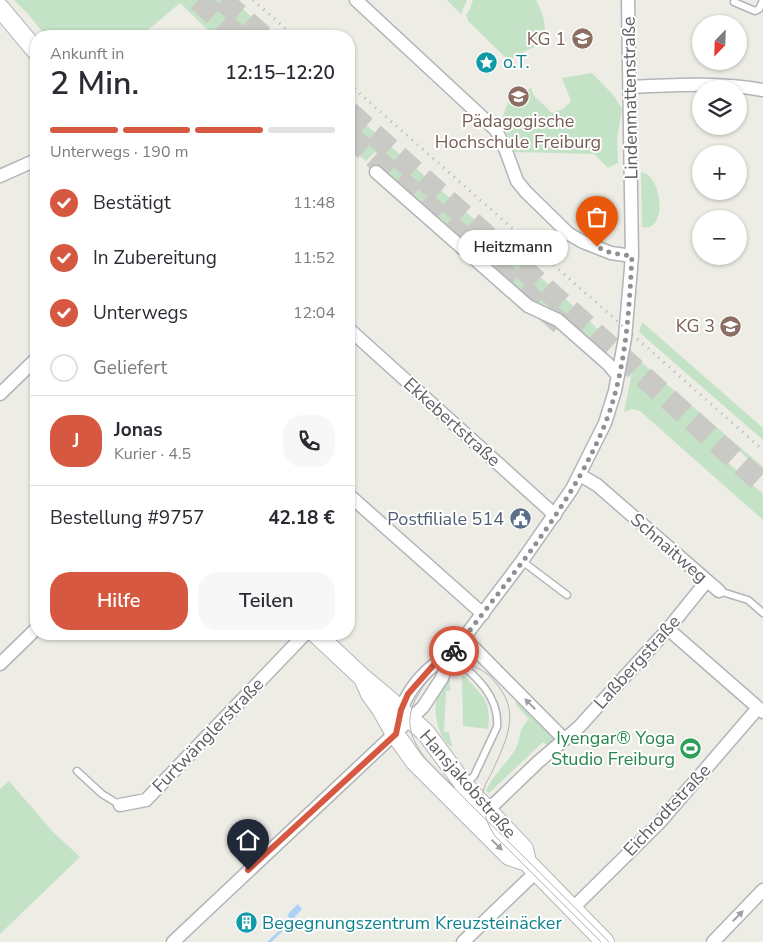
<!DOCTYPE html>
<html lang="de">
<meta charset="utf-8">
<style>
body{margin:0;font-family:"Nunito Sans",sans-serif;background:#f7f7f7;color:#2b2b33;height:100vh;display:flex;flex-direction:column;font-size:19px;white-space:nowrap}
*{box-sizing:border-box;margin:0}
p{font-size:16px;color:#7c7c81}
.icon{flex:none;width:28px;height:28px;fill:none;stroke:currentColor;stroke-width:2;stroke-linecap:round;stroke-linejoin:round}
.map{position:relative;flex:1;overflow:hidden}
.details{position:absolute;left:30px;top:30px;width:325px;height:610px;display:flex;flex-direction:column;background:#fff;border-radius:20px;box-shadow:0 1px 4px #0004}
.details>*{flex:none}
.needle{width:32px;rotate:203deg}
.tools{position:absolute;left:692px;top:15px;display:grid;gap:10px}
.tools a{display:grid;place-items:center;width:55px;height:55px;border-radius:50%;background:#fff;box-shadow:0 1px 4px #0004;font-size:25px}
.pin{position:absolute;display:grid;place-items:center;width:42px;height:42px;color:#fff;margin:-51px -21px;border-radius:50% 50% 50% 0;rotate:-45deg;box-shadow:0 0 5px #0007}
.pin .icon{rotate:45deg}
.courier{position:absolute;display:grid;place-items:center;width:50px;height:50px;margin:-25px;border:4px solid #d75841;border-radius:50%;background:#fff;color:#222;box-shadow:0 1px 6px #0007}
.bubble{position:absolute;height:35px;border-radius:18px;background:#fff;box-shadow:0 1px 4px #0004;font-size:16px;font-weight:600;line-height:35px;text-align:center}
.headline em{font-style:normal;font-weight:600}
.headline div{display:flex;flex-direction:column-reverse}
.headline{display:flex;align-items:center;justify-content:space-between;height:85px;padding:0 20px}
h1{font-size:32px;font-weight:600;line-height:38px}
.bar{display:grid;grid-template-columns:repeat(4,1fr);gap:8px 5px;align-content:center;height:60px;padding:0 20px}
.bar i{height:6px;border-radius:4px;background:#e1e1e2}
.bar .on{background:#d75841}
.bar p{grid-column:span 4}
.line{display:flex;align-items:center;gap:12px;padding:0 20px;border-top:1px solid #e1e1e2}
.line div{flex:1}
.round{display:grid;place-items:center;flex:none;width:52px;height:52px;border-radius:20px;background:#f7f7f7}
ol{padding:0 20px;list-style:none}
li{display:flex;align-items:center;gap:15px;height:55px}
li p{margin-inline-start:auto}
li .icon{padding:5px;border-radius:50%;background:#d75841;color:#fff;stroke-width:4}
li:last-child{color:#7c7c81}
li i{width:28px;height:28px;border:2px solid #e1e1e2;border-radius:50%}
.action{display:flex;gap:10px;margin-top:auto;padding:10px 20px}
.action a{flex:1;height:58px;border-radius:20px;background:#d75841;color:#fff;font-size:20px;font-weight:600;line-height:58px;text-align:center}
.action a+a{background:#f7f7f7;color:#2b2b33}
.map>svg:first-child{display:block}
</style>
<div class="map">
<svg width="763" height="942" viewBox="0 0 763 942">
<rect width="100%" height="100%" fill="#edece5"/>
<path fill="#c4e2c6" d="M14 0H233L257 22 264 36H214L180 3 141 36H46L28 14Z
M447 0H467L461 14Z
M473 0H536C543 13 551 34 538 45 535 48 531 48 527 50 521 53 516 57 509 60L507 59 468 21 466 14 469 11Z
M592 73 614 96 622 109 617 138 618 163 608 168 594 154 514 152 511 142 501 122 509 99 531 88 534 96 552 113 563 109 571 101 562 78Z
M349 110 570 303 607 338 609 343 606 357 529 302 386 177 390 166 375 152 366 161 349 147Z
M641 172C663 175 668 233 642 227Z
M642 322 763 428V440L639 332Z
M635 357 763 467V472L737 449 726 461 763 494V520L640 411 632 409 624 412Z
M487 668 554 736 553 742 549 747 543 742 489 793 486 791C493 774 508 763 516 748 522 735 517 732 529 719L517 706 514 697Z
M464 675C482 696 492 700 488 729L463 726 462 677Z
M450 679V691H446L444 732H449L452 747C438 740 432 709 438 695 441 690 446 684 450 679Z
M9 781 53 832 80 857 0 934V789Z"/>
<path fill="#acd0f6" d="M298 904 302 909 292 920 287 915Z"/>
<g fill="none" stroke-linecap="round" stroke-linejoin="round">
<path stroke="#acd0f6" stroke-width="3" d="M269 942 282 930 290 918"/>
<path stroke="#c9c9c5" stroke-width="22" stroke-dasharray="22 11" stroke-linecap="butt" d="M198 0 238 36
M222 0 263 36
M349 112 763 484
M349 135 561 324"/>
<defs>
<path id="lane" d="M734 2 755 11 759 9 763 0
M522 561 567 595
M719 591 748 600 763 613
M77 771 102 794 120 805
M449 791H458L474 776 497 727C500 695 473 674 451 655"/>
<path id="street" d="M356 0 496 130 506 151 517 181 526 192 569 234 583 242 611 253 632 256
M630 87C674 85 719 82 763 90
M376 172 528 306 558 320 608 364 618 376
M0 176 36 160
M349 329 555 515
M0 394 36 359
M580 475 597 485 719 591
M349 495 483 614
M668 629 763 712
M464 638 564 739
M0 664 36 629
M399 718C404 693 427 665 451 655
M120 805 146 800 305 634
M482 816 538 762 579 727 668 629 706 582
M573 908 659 823 758 708
M173 942 423 707 442 678 451 655 522 561 572 489 605 423 615 391 625 338 632 256 628 0
M463 942 536 872
M713 942 763 890"/>
<path id="secondary" d="M0 8 36 51
M316 634 363 678 387 698 426 733 465 786 524 849 527 862
M363 678 370 694 381 709 395 734 415 762 509 856 527 862 605 942"/>
</defs>
<use href="#lane" stroke="#b2b4b8" stroke-width="9"/>
<use href="#street" stroke="#b2b4b8" stroke-width="15"/>
<use href="#secondary" stroke="#b4b6bb" stroke-width="20"/>
<use href="#lane" stroke="#fff" stroke-width="6"/>
<use href="#street" stroke="#fff" stroke-width="12"/>
<use href="#secondary" stroke="#fff" stroke-width="18"/>
<path stroke="#b3b3b4" stroke-width="1" d="M601 942 495 836C486 823 482 808 483 793 484 785 489 778 492 772 503 747 519 719 503 693 498 685 493 678 486 673 474 665 460 660 447 666 434 671 424 684 418 695 390 740 441 772 467 801L469 803C516 849 563 895 609 942"/>
<path stroke="#b3b3b4" stroke-width="3" stroke-dasharray="1 6" stroke-linecap="butt" d="M253 0 294 36
M349 84 763 450"/>
</g>
<defs><path id="oneway-solid" d="M-6-.8H1V-3.2L6.5 0L1 3.2V.8H-6Z" transform="scale(1.25)"/></defs>
<g fill="#9e9fa2">
<use href="#oneway-solid" transform="translate(530 704) rotate(-135)"/>
<use href="#oneway-solid" transform="translate(497 845) rotate(44)"/>
<use href="#oneway-solid" transform="translate(738 916) rotate(-45)"/>
</g>
<g fill="none" stroke-linecap="round" stroke-linejoin="round">
<path stroke="#8f9091" stroke-width="5" stroke-dasharray="0 9" d="M454 651C508 579 571 508 605 424 626 371 629 312 632 256L611 253 597 247"/>
<path stroke="#d75841" stroke-width="6" d="M248 870 396 734 401 710 408 694 438 660 451 655 454 651"/>
</g>
<defs>
<symbol id="university-disc" viewBox="-11 -11 22 22"><circle r="9.5" fill="#8d6e63" stroke="#fff"/><path d="M0-5L7-2L0 1L-7-2ZM-4 1L0 2.5L4 1V4Q0 6-4 4Z" fill="#fff"/></symbol>
<symbol id="sight-disc" viewBox="-11 -11 22 22"><circle r="9.5" fill="#0f9aa8" stroke="#fff"/><path d="M0-6L1.8-2.2L6-1.7L2.9 1.2L3.7 5.4L0 3.3L-3.7 5.4L-2.9 1.2L-6-1.7L-1.8-2.2Z" fill="#fff"/></symbol>
<symbol id="civic-disc" viewBox="-11 -11 22 22"><circle r="9.5" fill="#5c6f8a" stroke="#fff"/><path d="M-.6-6.5H3V-4.5H.6V-3L4-1V1h2V6H-6V1h2V-1L-.6-3ZM-1.2 2.5V6h2.4V2.5Z" fill="#fff"/></symbol>
<symbol id="stadium-disc" viewBox="-11 -11 22 22"><circle r="9.5" fill="#2e9e5b" stroke="#fff"/><path d="M0-5a6.5 5 0 1 0 0 10a6.5 5 0 1 0 0-10ZM-3.5-1.8h7v3.6h-7Z" fill="#fff"/></symbol>
<symbol id="building-disc" viewBox="-11 -11 22 22"><circle r="9.5" fill="#0f9aa8" stroke="#fff"/><path d="M-4-6H4V6H1V3H-1V6H-4ZM-2.5-4.3h1.7v1.8h-1.7ZM.8-4.3h1.7v1.8H.8ZM-2.5-1h1.7V.8h-1.7ZM.8-1h1.7V.8H.8Z" fill="#fff"/></symbol>
</defs>
<g fill-rule="evenodd">
<use href="#university-disc" x="570" y="26" width="25" height="25"/>
<use href="#sight-disc" x="474" y="50" width="25" height="25"/>
<use href="#university-disc" x="506" y="84" width="25" height="25"/>
<use href="#university-disc" x="718" y="314" width="25" height="25"/>
<use href="#civic-disc" x="508" y="506" width="25" height="25"/>
<use href="#stadium-disc" x="678" y="736" width="25" height="25"/>
<use href="#building-disc" x="234" y="910" width="25" height="25"/>
</g>
<g text-anchor="middle" stroke-width="4" stroke-linejoin="round" paint-order="stroke">
<g font-size="18" fill="#785e54" stroke="#fff" text-anchor="end">
<text x="566" y="45">KG 1</text>
<text x="518" y="127" text-anchor="middle">Pädagogische<tspan x="518" dy="21">Hochschule Freiburg</tspan></text>
<text x="715" y="332">KG 3</text>
</g>
<g font-size="18" fill="#0d838f" stroke="#fff" text-anchor="start">
<text x="503" y="68">o.T.</text>
<text x="262" y="929">Begegnungszentrum Kreuzsteinäcker</text>
</g>
<g font-size="18" fill="#5d5f64" stroke="#fff">
<text transform="translate(630 98) rotate(-91)" y="6">Lindenmattenstraße</text>
<text transform="translate(452 422) rotate(42)" y="6">Ekkebertstraße</text>
<text transform="translate(669 548) rotate(41)" y="6">Schnaitweg</text>
<text transform="translate(637 662) rotate(-48)" y="6">Laßbergstraße</text>
<text transform="translate(208 735) rotate(-46)" y="6">Furtwänglerstraße</text>
<text transform="translate(468 784) rotate(49)" y="6">Hansjakobstraße</text>
<text transform="translate(667 810) rotate(-47)" y="6">Eichrodtstraße</text>
</g>
<g font-size="18" fill="#4e5e75" stroke="#fff" text-anchor="end">
<text x="504" y="525">Postfiliale 514</text>
</g>
<g font-size="18" fill="#27864d" stroke="#fff" text-anchor="end">
<text x="675" y="744">Iyengar® Yoga<tspan x="675" dy="21">Studio Freiburg</tspan></text>
</g>
</g>
</svg>
<div class="tools">
<a><svg class="needle" viewBox="-14 -14 28 28"><path d="M0-13l5 13h-10z" fill="#e53935"/><path d="M0 13l5-13h-10z" fill="#7c7c81"/></svg></a>
<a><svg class="icon" aria-label="layers" viewBox="0 0 24 24"><path d="M12 4l9 5-9 5-9-5zM3 14l9 5 9-5"/></svg></a>
<a>+</a>
<a>−</a>
</div>
<div class="pin" style="left:597px;top:247px;background:#ea580c"><svg class="icon" aria-label="bag" viewBox="0 0 24 24"><path d="M5 8h14l-1 12H6zM9 8a3 3 0 0 1 6 0"/></svg></div>
<div class="pin" style="left:248px;top:870px;background:#1f2937"><svg class="icon" aria-label="home" viewBox="0 0 24 24"><path d="M3 11l9-7 9 7M6 9v11h12V9"/></svg></div>
<div class="courier" style="left:454px;top:651px"><svg class="icon" aria-label="bike" viewBox="0 0 24 24"><circle cx="6" cy="16" r="4"/><circle cx="18" cy="16" r="4"/><path d="M6 16l4-8h5l3 8M10 8l3 8H6M13 5h3"/></svg></div>
<div class="bubble" style="left:458px;top:230px;width:110px">Heitzmann</div>
<section class="details">
<div class="headline"><div><h1>2 Min.</h1><p>Ankunft in</p></div><em>12:15–12:20</em></div>
<div class="bar"><i class="on"></i><i class="on"></i><i class="on"></i><i></i><p>Unterwegs · 190 m</p></div>
<ol>
<li><svg class="icon" aria-label="check" viewBox="0 0 24 24"><path d="M5 12l5 5 9-10"/></svg>Bestätigt<p>11:48</p></li>
<li><svg class="icon" aria-label="check" viewBox="0 0 24 24"><path d="M5 12l5 5 9-10"/></svg>In Zubereitung<p>11:52</p></li>
<li><svg class="icon" aria-label="check" viewBox="0 0 24 24"><path d="M5 12l5 5 9-10"/></svg>Unterwegs<p>12:04</p></li>
<li><i></i>Geliefert</li>
</ol>
<div class="line" style="height:90px"><b class="round" style="background:#d75841;color:#fff">J</b><div><b>Jonas</b><p>Kurier · 4.5</p></div><a class="round"><svg class="icon" aria-label="phone" viewBox="0 0 24 24"><path d="M5 4h4l2 5-3 2q2 4 5 5l2-3 5 2v4C11 20 4 13 5 4z"/></svg></a></div>
<div class="line" style="height:65px"><div>Bestellung #9757</div><b>42.18 €</b></div>
<div class="action"><a>Hilfe</a><a>Teilen</a></div>
</section>
</div>
